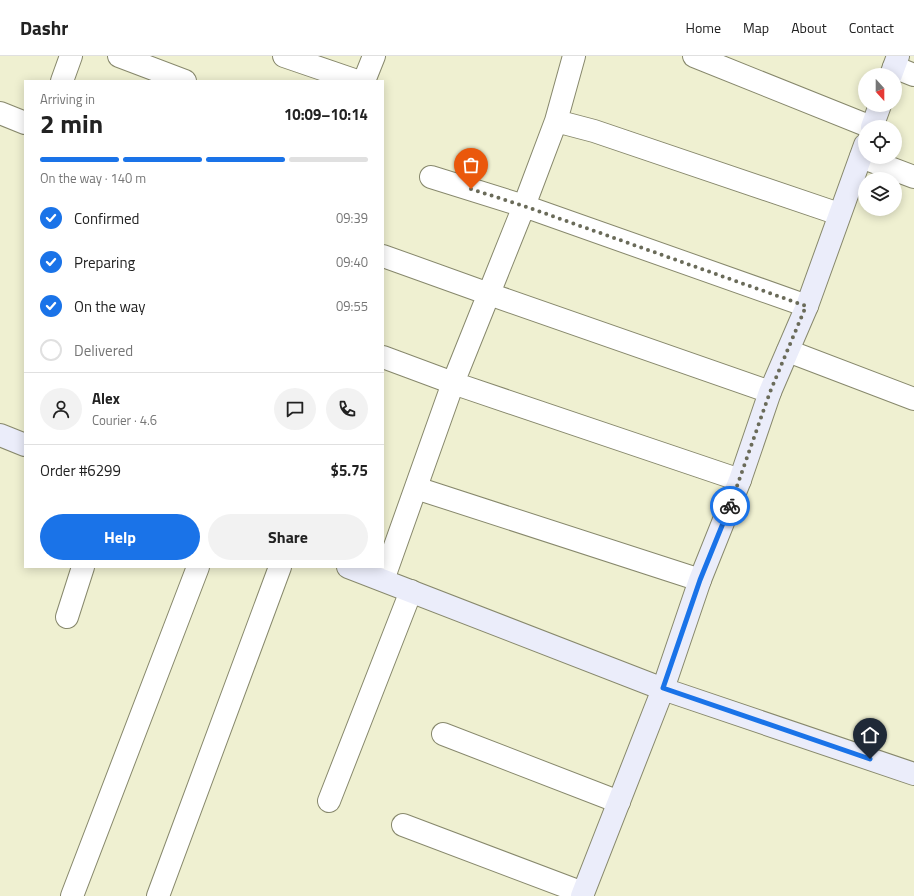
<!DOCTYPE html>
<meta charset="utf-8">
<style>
body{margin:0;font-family:"Titillium Web",sans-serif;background:#f2f2f2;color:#222;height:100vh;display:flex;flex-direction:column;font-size:15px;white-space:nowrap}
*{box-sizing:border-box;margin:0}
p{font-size:13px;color:#767676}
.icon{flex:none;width:22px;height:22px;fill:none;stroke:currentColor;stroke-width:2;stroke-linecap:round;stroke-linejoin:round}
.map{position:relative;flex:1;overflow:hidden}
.details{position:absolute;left:24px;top:24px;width:360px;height:488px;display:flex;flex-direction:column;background:#fff;border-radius:0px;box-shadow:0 2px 10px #0003}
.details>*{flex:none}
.needle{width:26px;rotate:159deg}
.tools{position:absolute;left:858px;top:12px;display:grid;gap:8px}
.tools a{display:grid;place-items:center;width:44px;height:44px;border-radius:50%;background:#fff;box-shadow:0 2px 10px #0003;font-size:20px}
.pin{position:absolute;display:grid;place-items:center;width:34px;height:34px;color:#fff;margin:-41px -17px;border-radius:50% 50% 50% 0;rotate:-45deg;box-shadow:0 0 4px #0007}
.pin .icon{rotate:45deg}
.courier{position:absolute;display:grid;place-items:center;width:40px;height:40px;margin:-20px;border:3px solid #1a73e8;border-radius:50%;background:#fff;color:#222;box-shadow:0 1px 5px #0007}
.summary em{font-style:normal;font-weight:700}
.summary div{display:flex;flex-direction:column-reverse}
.summary{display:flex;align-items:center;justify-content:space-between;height:68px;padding:0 16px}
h1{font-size:26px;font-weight:700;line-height:30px}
.bar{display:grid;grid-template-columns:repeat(4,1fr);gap:6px 4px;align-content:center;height:48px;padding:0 16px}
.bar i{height:5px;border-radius:3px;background:#e0e0e0}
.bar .on{background:#1a73e8}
.bar p{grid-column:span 4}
.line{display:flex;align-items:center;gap:10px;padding:0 16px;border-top:1px solid #e0e0e0}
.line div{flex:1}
.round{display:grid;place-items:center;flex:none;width:42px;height:42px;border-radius:21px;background:#f2f2f2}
ol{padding:0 16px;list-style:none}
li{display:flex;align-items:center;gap:12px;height:44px}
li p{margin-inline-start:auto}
li .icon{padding:4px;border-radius:50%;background:#1a73e8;color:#fff;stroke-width:4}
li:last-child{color:#767676}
li i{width:22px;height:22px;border:2px solid #e0e0e0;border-radius:50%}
.action{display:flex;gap:8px;margin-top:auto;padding:8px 16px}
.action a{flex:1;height:46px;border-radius:24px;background:#1a73e8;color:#fff;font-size:16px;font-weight:700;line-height:46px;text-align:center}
.action a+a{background:#f2f2f2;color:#222}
header{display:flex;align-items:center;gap:24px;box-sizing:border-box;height:56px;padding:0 20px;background:#fff;border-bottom:1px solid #e0e0e0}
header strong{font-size:19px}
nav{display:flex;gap:22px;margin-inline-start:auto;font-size:14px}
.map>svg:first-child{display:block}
</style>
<header>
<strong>Dashr</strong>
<nav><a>Home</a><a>Map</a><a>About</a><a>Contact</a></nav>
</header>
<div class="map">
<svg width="914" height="840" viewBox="0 0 914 840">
<rect width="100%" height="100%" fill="#eff0d1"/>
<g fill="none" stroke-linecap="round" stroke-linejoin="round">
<defs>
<path id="street" d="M119 0 185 25
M284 0 357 25
M694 0 871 71
M894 11 914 19
M62 25 71 0
M364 25 374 0
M0 57 25 67
M556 65 594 75 839 158
M861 101 914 121
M431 121 524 150 807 250
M383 200 489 238 770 336
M788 295 914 343
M383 301 453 327 740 424
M416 432 700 524
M383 524 453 327 524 150 556 65 574 0
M67 561 83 511
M443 678 619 746
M329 745 411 535
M403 769 583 837
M72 840 198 511
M158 840 280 511"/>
<path id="secondary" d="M891 19 898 0
M872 71 880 49
M0 379 25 389
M348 511 663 633 914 718
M582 840 663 633 700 524 740 424 770 336 807 250 865 89"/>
</defs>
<use href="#street" stroke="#87886c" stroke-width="24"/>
<use href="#secondary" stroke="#87886c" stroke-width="24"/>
<use href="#street" stroke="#fff" stroke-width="22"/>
<use href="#secondary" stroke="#ebedfa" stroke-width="22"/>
</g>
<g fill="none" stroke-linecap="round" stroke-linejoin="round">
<path stroke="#6a6b59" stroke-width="4" stroke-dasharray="0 7.2" d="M471 133 524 150 806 250 770 336 730 450"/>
<path stroke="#1a73e8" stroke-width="5" d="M730 450 700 524 663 632 870 703"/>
</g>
</svg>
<div class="tools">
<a><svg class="needle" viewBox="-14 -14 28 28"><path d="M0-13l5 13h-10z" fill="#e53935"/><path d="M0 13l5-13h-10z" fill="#767676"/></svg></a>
<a><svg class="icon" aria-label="locate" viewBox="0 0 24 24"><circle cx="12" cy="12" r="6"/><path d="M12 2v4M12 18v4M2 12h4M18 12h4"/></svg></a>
<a><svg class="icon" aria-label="layers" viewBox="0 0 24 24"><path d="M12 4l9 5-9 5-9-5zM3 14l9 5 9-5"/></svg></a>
</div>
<div class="pin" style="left:471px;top:133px;background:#ea580c"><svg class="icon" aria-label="bag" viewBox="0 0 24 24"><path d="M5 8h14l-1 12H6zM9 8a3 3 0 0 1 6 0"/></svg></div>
<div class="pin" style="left:870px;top:703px;background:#1f2937"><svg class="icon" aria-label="home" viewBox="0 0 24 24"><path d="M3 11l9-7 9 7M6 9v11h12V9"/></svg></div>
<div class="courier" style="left:730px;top:450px"><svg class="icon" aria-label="bike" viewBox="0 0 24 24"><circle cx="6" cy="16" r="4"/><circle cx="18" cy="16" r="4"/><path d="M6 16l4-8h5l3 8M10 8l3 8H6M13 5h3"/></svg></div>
<section class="details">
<div class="summary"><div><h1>2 min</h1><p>Arriving in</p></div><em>10:09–10:14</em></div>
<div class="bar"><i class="on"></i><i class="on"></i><i class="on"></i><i></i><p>On the way · 140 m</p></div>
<ol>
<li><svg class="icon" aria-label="check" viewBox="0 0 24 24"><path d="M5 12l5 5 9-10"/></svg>Confirmed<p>09:39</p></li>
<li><svg class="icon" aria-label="check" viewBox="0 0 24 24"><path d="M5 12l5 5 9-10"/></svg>Preparing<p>09:40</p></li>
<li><svg class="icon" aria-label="check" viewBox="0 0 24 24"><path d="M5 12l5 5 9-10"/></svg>On the way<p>09:55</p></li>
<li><i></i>Delivered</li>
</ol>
<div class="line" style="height:72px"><a class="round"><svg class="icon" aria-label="person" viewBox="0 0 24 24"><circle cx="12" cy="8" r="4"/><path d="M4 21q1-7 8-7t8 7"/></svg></a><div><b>Alex</b><p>Courier · 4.6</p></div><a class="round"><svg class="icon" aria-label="chat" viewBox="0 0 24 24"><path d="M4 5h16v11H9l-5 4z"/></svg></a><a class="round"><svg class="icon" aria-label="phone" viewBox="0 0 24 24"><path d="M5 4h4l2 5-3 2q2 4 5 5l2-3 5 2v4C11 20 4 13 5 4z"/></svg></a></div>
<div class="line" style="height:52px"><div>Order #6299</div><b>$5.75</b></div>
<div class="action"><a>Help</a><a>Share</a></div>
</section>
</div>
